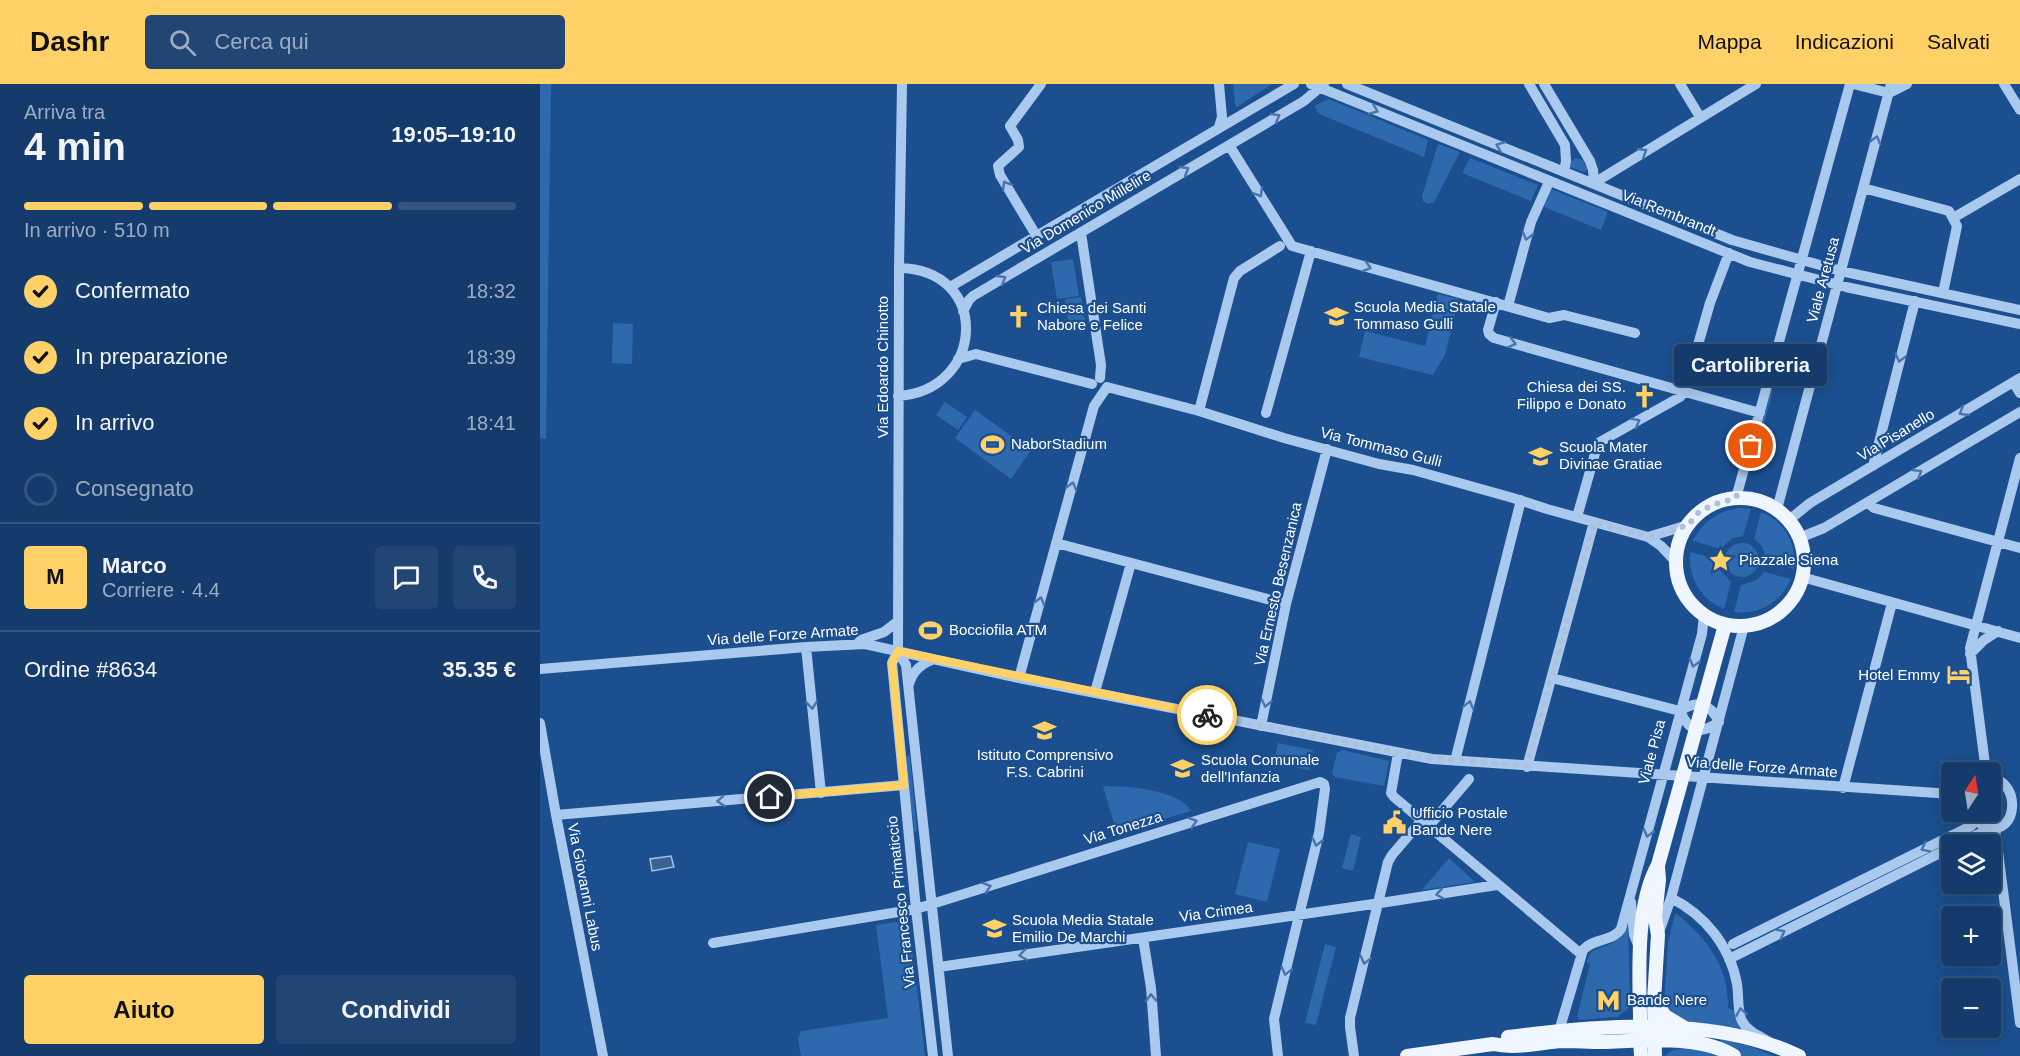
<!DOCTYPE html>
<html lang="it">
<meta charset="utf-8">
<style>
body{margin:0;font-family:Helvetica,sans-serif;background:#214673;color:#f1f3f6;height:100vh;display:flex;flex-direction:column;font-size:22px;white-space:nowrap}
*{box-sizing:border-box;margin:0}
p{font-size:20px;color:#9dadc1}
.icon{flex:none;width:33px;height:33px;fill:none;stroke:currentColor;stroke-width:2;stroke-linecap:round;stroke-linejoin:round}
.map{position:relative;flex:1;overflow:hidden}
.sheet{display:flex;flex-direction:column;background:#143b6b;width:540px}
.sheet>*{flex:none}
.needle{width:39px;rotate:12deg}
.fabs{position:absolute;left:1401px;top:678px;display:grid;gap:12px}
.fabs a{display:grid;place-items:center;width:60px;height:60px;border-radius:6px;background:#143b6b;box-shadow:0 3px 15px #0003,0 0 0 2px #33557e;font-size:30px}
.pin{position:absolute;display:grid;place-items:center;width:51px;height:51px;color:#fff;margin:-26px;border:3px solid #fff;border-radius:50%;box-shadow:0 2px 6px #0007}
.courier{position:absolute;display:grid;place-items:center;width:60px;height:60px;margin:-30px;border:4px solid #ffd166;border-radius:50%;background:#fff;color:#222;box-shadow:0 2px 8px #0007}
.bubble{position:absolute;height:42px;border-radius:6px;background:#143b6b;box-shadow:0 3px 15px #0003,0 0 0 2px #33557e;font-size:20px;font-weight:800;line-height:42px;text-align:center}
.summary em{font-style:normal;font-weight:800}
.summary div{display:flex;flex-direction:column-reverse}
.summary{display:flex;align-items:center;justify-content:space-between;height:102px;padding:0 24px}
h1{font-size:39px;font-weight:800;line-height:45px}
.bar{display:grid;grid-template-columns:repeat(4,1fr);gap:9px 6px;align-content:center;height:72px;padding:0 24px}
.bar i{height:8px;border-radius:4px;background:#33557e}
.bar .on{background:#ffd166}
.bar p{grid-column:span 4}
.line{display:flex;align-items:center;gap:15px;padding:0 24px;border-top:2px solid #33557e}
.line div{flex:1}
.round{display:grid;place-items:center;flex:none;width:63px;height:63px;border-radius:6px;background:#214673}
ol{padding:0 24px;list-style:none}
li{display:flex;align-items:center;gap:18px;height:66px}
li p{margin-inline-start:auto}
li .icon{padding:6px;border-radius:50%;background:#ffd166;color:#111;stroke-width:4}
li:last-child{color:#9dadc1}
li i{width:33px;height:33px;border:3px solid #33557e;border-radius:50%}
.action{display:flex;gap:12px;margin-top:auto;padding:12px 24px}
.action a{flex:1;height:69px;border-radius:6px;background:#ffd166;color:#111;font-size:24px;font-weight:800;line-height:69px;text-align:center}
.action a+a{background:#214673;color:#f1f3f6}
header{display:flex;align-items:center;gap:36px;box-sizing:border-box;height:84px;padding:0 30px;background:#ffd166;color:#111}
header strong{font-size:28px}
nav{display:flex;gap:33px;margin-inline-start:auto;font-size:21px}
.search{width:420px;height:54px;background:#214673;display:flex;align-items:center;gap:15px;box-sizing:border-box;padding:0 21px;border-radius:6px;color:#9dadc1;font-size:22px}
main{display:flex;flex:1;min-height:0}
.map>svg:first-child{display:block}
</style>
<header>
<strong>Dashr</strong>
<div class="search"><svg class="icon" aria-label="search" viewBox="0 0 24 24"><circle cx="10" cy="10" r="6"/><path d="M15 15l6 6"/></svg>Cerca qui</div>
<nav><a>Mappa</a><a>Indicazioni</a><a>Salvati</a></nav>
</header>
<main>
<section class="sheet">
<div class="summary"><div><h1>4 min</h1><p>Arriva tra</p></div><em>19:05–19:10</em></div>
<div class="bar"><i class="on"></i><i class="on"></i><i class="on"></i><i></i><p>In arrivo · 510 m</p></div>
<ol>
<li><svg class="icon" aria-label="check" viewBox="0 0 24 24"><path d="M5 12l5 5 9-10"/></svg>Confermato<p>18:32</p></li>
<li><svg class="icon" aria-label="check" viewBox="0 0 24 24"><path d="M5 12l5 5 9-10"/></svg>In preparazione<p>18:39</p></li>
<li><svg class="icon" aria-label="check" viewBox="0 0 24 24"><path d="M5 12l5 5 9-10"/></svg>In arrivo<p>18:41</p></li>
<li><i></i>Consegnato</li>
</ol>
<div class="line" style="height:108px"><b class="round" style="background:#ffd166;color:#111">M</b><div><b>Marco</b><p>Corriere · 4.4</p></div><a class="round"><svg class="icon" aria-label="chat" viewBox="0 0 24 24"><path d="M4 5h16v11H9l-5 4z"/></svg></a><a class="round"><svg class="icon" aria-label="phone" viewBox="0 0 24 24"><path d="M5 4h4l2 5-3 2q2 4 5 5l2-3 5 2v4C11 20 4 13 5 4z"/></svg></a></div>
<div class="line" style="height:78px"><div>Ordine #8634</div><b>35.35 €</b></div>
<div class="action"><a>Aiuto</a><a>Condividi</a></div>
</section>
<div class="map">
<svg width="1480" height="972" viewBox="0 0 1480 972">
<rect width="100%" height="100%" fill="#1b4f8f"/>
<path fill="#2e69ad" d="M0 0H11L6 355 0 354Z
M693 0H732L697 23 695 21Z
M789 15 888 56 884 73 779 30 774 22Z
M898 60 920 68 894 118 888 120 883 117 882 112Z
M930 74 998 101 991 117 922 89Z
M1036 74 1043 76 1049 85 1044 88 1030 83 1031 77Z
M1011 105 1068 128 1061 146 1004 123Z
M533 175 539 212 517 215 511 178Z
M898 210 919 215 905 271 893 291 819 273 825 247 885 262Z
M541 213 546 242 529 244 525 215Z
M73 239 93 240 92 280 72 279Z
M1231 305 1233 306 1215 373 1220 375 1216 378 1211 377Z
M405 318 427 333 418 346 396 331Z
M435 326 491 366 471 395 415 354Z
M1200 424 1211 425 1203 452 1192 454 1181 465 1153 457C1163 437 1178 427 1200 424Z
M1221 428C1245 438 1257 459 1254 485L1227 477 1222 462 1214 455Z
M1185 476a17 17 0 1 1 34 0a17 17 0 1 1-34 0Z
M1150 468 1178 475 1180 486 1191 498 1184 525C1160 515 1148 493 1150 468Z
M1224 488 1251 495C1241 519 1219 531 1194 528L1201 501 1217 496Z
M738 659 773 666 769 686 734 679Z
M802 666 849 677 844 702 795 693 792 689 797 669Z
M368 671 370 673 377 746 376 748 374 746 366 673Z
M563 702C585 702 639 705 651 727L577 749Z
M811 750 821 753 813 787 802 784Z
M708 758 740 765 727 818 695 810Z
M909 774 935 798 882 806Z
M1135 830H1137C1168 855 1189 883 1188 924L1196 927 1197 939 1202 948 1170 940 1134 937 1124 919 1128 858Z
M369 836 385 972H261L258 955 261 947 348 934 336 841Z
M1088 836 1090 916 1089 924 1077 933 1039 936 1037 933 1050 880 1046 878 1052 867 1073 859 1072 855Z
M785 860 796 863 776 941 765 939Z
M1181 955 1209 962 1234 972H1202L1180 960Z
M1142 964H1153L1182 972H1125L1131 967Z"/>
<path fill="#3c6290" stroke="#9cc4f0" stroke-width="1.5" d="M131 772 134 783 112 787 110 775Z"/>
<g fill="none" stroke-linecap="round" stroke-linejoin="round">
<path stroke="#a9c9ee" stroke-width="10" d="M362 0 359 184 358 567 352 579 376 825 393 972
M771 0 1210 178 1306 203 1480 240
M807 0 1192 156 1301 187 1480 226
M989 0 1025 61 1026 77 1024 88
M1004 0 1050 77 1053 86 1054 99
M1140 0 1160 33
M1313 0 1349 9
M1464 0 1480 26
M1349 9 1367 0
M679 43 682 33 679 0
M689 61 752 162 1009 234 1024 231 1095 249
M1054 99 1216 0
M1323 104 1409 127 1417 142 1403 209
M1413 134 1480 95
M541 149 561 281 560 294
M496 151 460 91 458 82 479 63 478 56 470 42 501 0
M410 203 754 0
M956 218 948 246 949 250 954 254 1220 329
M968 222 991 138 1009 98
M423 227 429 216 433 212 764 17 784 0
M418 275 436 270 552 300
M1473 298 1480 309
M567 303 659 327 744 354 839 380 873 386 973 414 1007 425 1108 453 1121 462 1136 478
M358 312C446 306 451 185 359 184
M659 327 694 194 700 187 740 162
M726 329 771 167
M1333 382 1375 217
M1196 414 1310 0
M1328 419 1334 424 1480 464
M1237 425 1351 0
M1037 433 1058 359 1140 313 1145 306 1170 219 1189 169
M1249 436 1270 419 1480 294
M1108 453 1148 441
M1259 454 1284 444 1480 328
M516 459 746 520
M1262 493 1480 554
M317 560 321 556 344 548 357 538
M266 563 281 709
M358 567 366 581 408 972
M1430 570 1444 556 1458 547
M0 585 266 563 325 560 479 594 892 675 1412 710
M479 594 554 322 567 303
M1012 594 1140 627
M369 600C373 587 380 581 392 576
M555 608 591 479
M1140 627C1150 649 1160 651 1179 638
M1140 627C1158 615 1170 619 1179 638
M0 639 16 731 63 972
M721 642 746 520 787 365
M858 669 851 709 854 713 1041 870
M915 677 981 416
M987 683 1054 438
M1446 688 1430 564 1480 374
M1303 704 1352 519
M1430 728C1434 735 1439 741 1447 743 1480 752 1480 694 1450 695
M16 731 364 701
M889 742 929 695
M1455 744 1480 939
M1417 760 1452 744
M1131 814C1165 831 1190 862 1197 900 1199 912 1197 927 1202 937 1207 947 1219 952 1228 957
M1091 818 1094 851 1098 861
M1118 851 1131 814 1204 542
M603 854 611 904 616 972
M173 859 376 825 780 698 784 700 785 705 779 749 734 935 738 972
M1193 860 1431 742 1436 736
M1189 875 1412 763
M399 883 847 818 957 801
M1019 947 1043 866C1053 854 1072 858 1081 845L1162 550 1164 531
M814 972 810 943V934L848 778 852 771 882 736"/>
<path stroke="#f0f6ff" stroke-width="14" d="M1136 478a64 64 0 1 1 128 0a64 64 0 1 1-128 0Z
M1114 916 1125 932 1145 944
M968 953C1061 941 1172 931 1259 972
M867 972 953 960C975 965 999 959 1021 957 1035 957 1049 958 1063 958 1102 957 1160 950 1194 972
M1101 972C1100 958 1100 944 1100 931 1099 886 1096 820 1118 781L1185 541
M1115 972 1114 916 1118 851 1115 833 1119 796 1118 783"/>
</g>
<defs><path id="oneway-chevron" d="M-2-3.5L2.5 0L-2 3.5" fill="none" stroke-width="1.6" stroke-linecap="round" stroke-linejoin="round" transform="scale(1.5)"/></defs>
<g stroke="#4674ac">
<use href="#oneway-chevron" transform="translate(834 26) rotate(22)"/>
<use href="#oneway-chevron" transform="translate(736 33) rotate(-30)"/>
<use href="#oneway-chevron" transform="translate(1336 56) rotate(-75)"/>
<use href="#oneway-chevron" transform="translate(960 62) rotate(-158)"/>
<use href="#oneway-chevron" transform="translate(1103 68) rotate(-32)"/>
<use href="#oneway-chevron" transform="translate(645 86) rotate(-31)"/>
<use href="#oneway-chevron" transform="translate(466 101) rotate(-121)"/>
<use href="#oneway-chevron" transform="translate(719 109) rotate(58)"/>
<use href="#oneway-chevron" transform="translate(987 152) rotate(106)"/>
<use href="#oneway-chevron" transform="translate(827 183) rotate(16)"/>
<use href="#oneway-chevron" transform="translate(462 195) rotate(-31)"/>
<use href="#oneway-chevron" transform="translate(972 259) rotate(15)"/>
<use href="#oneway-chevron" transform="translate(1360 274) rotate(104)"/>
<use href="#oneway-chevron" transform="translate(1423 328) rotate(149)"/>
<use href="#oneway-chevron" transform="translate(1096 338) rotate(-29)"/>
<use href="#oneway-chevron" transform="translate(1378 389) rotate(-31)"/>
<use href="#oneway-chevron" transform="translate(532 402) rotate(-74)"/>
<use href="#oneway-chevron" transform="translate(500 517) rotate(-75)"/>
<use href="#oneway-chevron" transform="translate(1154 579) rotate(106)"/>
<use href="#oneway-chevron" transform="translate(726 619) rotate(102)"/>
<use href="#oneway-chevron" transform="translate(272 621) rotate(84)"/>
<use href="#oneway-chevron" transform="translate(929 621) rotate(-76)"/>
<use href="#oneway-chevron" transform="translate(181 717) rotate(175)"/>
<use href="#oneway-chevron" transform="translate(653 738) rotate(-17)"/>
<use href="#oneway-chevron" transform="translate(1108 749) rotate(105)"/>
<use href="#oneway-chevron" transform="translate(777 758) rotate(103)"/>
<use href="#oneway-chevron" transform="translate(1385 764) rotate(154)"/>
<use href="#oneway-chevron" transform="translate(447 803) rotate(-18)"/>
<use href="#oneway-chevron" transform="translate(900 810) rotate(171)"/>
<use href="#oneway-chevron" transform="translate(1241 849) rotate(-27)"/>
<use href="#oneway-chevron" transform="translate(483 871) rotate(172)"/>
<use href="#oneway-chevron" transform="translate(825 876) rotate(104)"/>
<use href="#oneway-chevron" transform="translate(746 887) rotate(104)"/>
<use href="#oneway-chevron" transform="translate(611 914) rotate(-93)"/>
<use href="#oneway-chevron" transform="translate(1201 928) rotate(-100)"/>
</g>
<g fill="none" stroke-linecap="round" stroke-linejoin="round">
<path stroke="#afc1d8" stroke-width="6" stroke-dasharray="0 10.8" d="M667 631 879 673 987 682 1054 438 1108 453 1115 452 1148 441 1158 429 1172 421 1196 414 1211 362"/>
<path stroke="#ffd166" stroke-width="8" d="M230 713 364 701 352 579 358 567 667 631"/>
</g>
<defs>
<symbol id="school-bare" viewBox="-9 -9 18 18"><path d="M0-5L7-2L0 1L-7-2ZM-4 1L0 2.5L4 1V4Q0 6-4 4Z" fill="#ffd166" stroke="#1b4f8f" stroke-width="2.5" paint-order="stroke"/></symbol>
<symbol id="church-bare" viewBox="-9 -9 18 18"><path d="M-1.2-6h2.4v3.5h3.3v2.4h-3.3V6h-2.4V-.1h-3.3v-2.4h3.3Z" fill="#ffd166" stroke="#1b4f8f" stroke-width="2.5" paint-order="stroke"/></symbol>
<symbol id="stadium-bare" viewBox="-9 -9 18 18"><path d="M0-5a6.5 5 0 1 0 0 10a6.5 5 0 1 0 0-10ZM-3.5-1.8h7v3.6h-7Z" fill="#ffd166" stroke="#1b4f8f" stroke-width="2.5" paint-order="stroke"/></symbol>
<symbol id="sight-bare" viewBox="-9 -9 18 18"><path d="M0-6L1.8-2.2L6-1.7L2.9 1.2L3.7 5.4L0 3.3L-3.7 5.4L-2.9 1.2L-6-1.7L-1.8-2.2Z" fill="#ffd166" stroke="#1b4f8f" stroke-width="2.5" paint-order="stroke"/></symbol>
<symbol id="hotel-bare" viewBox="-9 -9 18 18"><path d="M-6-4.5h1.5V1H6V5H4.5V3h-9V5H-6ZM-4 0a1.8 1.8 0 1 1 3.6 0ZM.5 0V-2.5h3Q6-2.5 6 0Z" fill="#ffd166" stroke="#1b4f8f" stroke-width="2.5" paint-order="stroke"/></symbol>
<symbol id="civic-bare" viewBox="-9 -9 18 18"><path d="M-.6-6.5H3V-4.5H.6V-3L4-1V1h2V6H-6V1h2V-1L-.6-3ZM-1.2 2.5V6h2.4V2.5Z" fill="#ffd166" stroke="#1b4f8f" stroke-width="2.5" paint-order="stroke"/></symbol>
<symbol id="metro-bare" viewBox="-9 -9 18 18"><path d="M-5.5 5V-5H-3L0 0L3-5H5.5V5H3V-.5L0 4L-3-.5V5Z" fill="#ffd166" stroke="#1b4f8f" stroke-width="2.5" paint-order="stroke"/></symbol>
</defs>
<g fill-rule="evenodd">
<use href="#school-bare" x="780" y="216" width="33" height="33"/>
<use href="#church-bare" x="462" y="216" width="33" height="33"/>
<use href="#church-bare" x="1088" y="296" width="33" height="33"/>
<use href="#stadium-bare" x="436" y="344" width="33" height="33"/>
<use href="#school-bare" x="984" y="356" width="33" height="33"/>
<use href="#sight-bare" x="1164" y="460" width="33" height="33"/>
<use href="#stadium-bare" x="374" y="530" width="33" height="33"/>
<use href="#hotel-bare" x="1402" y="574" width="33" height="33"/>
<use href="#school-bare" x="488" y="630" width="33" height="33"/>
<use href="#school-bare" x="626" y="668" width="33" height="33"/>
<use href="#civic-bare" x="838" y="722" width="33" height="33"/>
<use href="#school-bare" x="438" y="828" width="33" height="33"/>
<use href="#metro-bare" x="1052" y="900" width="33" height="33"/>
</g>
<g text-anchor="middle" stroke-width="4.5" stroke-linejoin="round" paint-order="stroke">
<g font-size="15" fill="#fff" stroke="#1b4f8f">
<text transform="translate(546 128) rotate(-31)" y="5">Via Domenico Millelire</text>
<text transform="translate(1129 129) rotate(22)" y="5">Via Rembrandt</text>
<text transform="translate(1283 196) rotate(-75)" y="5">Viale Aretusa</text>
<text transform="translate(343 283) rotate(-90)" y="5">Via Edoardo Chinotto</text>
<text transform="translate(1356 351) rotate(-31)" y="5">Via Pisanello</text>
<text transform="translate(841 363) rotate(14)" y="5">Via Tommaso Gulli</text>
<text transform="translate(738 500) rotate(-77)" y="5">Via Ernesto Besenzanica</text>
<text transform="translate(243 551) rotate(-4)" y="5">Via delle Forze Armate</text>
<text transform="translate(1112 668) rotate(-75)" y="5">Viale Pisa</text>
<text transform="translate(1222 683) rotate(4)" y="5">Via delle Forze Armate</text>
<text transform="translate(583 744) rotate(-17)" y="5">Via Tonezza</text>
<text transform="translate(45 803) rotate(79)" y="5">Via Giovanni Labus</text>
<text transform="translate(361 818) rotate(-96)" y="5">Via Francesco Primaticcio</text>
<text transform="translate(676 828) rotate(-8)" y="5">Via Crimea</text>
</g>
<g font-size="15" fill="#fff" stroke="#1b4f8f" text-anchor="start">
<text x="814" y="228">Scuola Media Statale<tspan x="814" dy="17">Tommaso Gulli</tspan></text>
<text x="497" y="229">Chiesa dei Santi<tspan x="497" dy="17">Nabore e Felice</tspan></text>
<text x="1086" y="308" text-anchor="end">Chiesa dei SS.<tspan x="1086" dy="17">Filippo e Donato</tspan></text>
<text x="471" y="365">NaborStadium</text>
<text x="1019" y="368">Scuola Mater<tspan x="1019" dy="17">Divinae Gratiae</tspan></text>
<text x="1199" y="481">Piazzale Siena</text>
<text x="409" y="551">Bocciofila ATM</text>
<text x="1400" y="596" text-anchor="end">Hotel Emmy</text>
<text x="505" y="676" text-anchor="middle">Istituto Comprensivo<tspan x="505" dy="17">F.S. Cabrini</tspan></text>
<text x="661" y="681">Scuola Comunale<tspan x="661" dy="17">dell'Infanzia</tspan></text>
<text x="872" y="734">Ufficio Postale<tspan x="872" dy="17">Bande Nere</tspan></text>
<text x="472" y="841">Scuola Media Statale<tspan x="472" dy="17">Emilio De Marchi</tspan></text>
<text x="1087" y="921">Bande Nere</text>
</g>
</g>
</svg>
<div class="fabs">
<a><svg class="needle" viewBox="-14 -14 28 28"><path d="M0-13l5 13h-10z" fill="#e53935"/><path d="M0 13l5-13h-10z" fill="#9dadc1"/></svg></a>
<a><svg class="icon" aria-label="layers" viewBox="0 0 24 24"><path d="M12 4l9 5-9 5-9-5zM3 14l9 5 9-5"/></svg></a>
<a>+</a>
<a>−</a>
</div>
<div class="pin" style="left:1211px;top:362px;background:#ea580c"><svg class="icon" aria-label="bag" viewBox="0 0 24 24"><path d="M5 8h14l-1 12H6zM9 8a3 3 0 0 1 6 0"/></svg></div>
<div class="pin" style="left:230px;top:713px;background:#1f2937"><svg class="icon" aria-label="home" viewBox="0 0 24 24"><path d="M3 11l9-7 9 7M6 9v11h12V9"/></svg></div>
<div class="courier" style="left:667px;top:631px"><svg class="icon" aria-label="bike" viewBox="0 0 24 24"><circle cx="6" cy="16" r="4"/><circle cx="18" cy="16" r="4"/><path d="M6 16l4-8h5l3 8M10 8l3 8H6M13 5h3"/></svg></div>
<div class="bubble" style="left:1134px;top:260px;width:153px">Cartolibreria</div>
</div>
</main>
